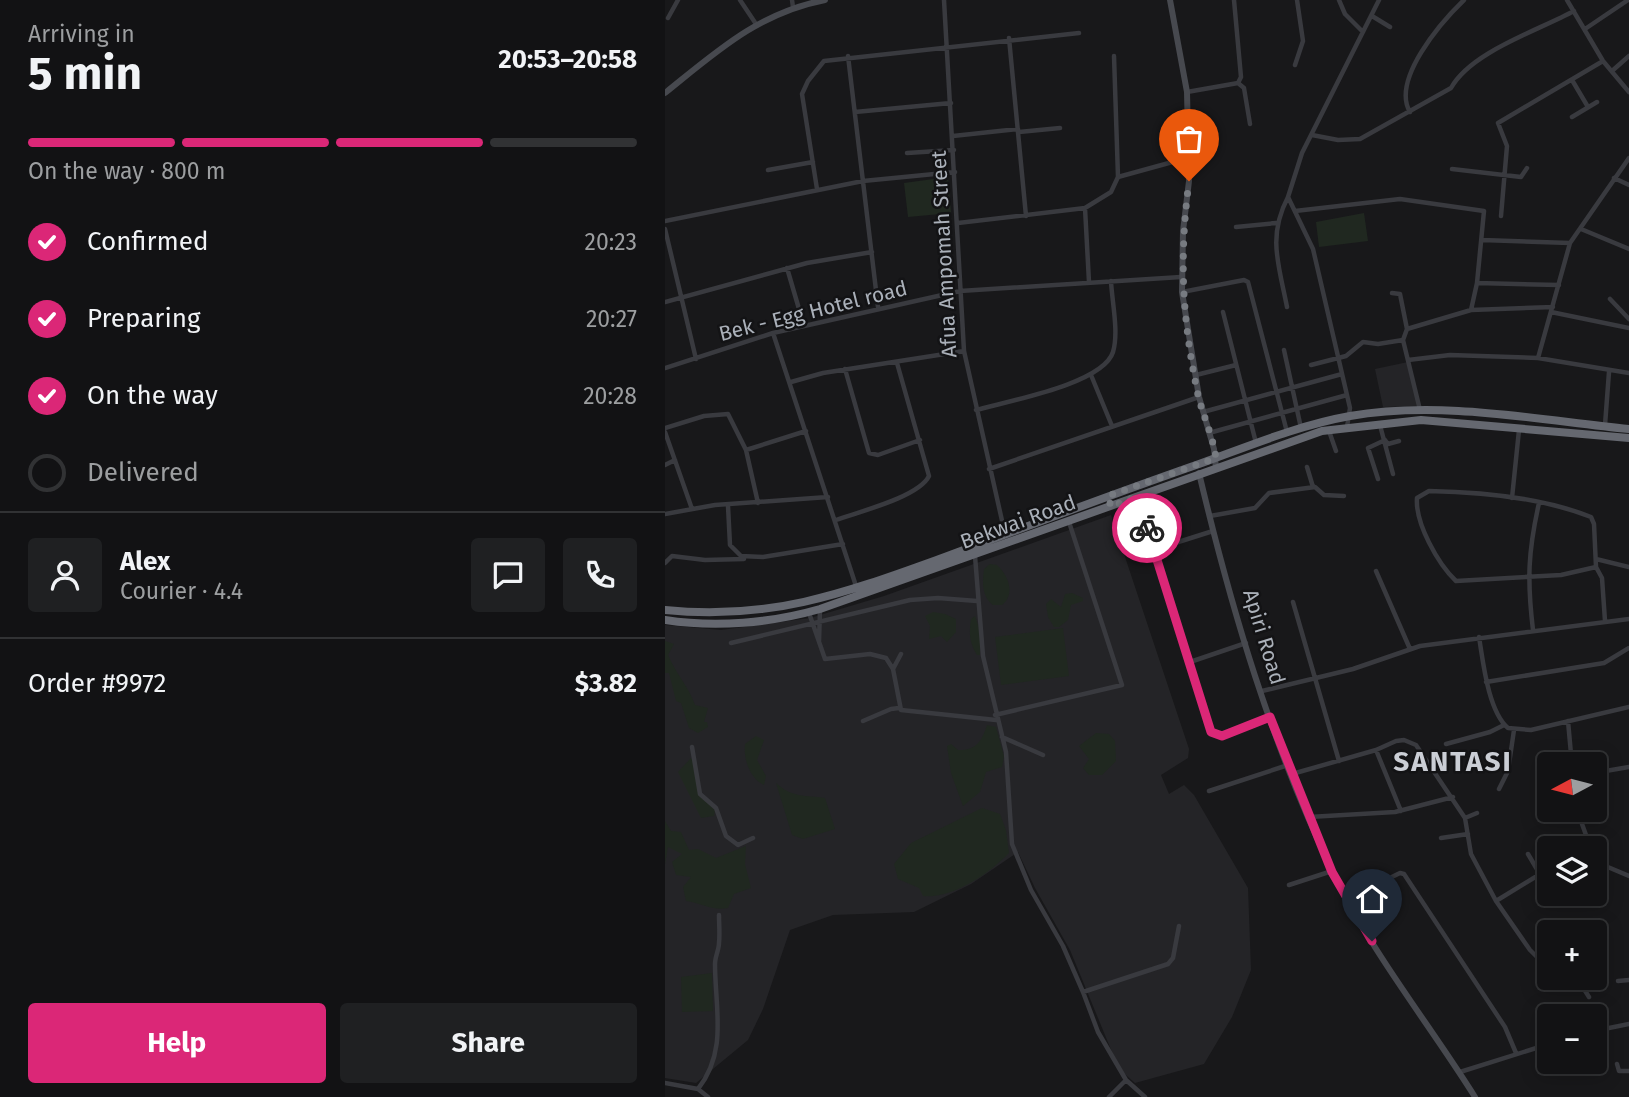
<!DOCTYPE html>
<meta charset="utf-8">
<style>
body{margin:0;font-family:"Fira Sans",sans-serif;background:#1f2022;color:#f1f3f6;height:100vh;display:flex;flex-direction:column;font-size:26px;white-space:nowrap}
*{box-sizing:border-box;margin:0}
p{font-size:23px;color:#9c9ea0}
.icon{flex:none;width:38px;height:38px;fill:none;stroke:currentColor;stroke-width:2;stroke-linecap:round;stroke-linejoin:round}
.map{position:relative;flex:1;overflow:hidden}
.side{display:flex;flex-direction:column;background:#121214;width:665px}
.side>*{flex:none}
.needle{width:46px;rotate:263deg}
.controls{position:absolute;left:872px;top:752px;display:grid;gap:14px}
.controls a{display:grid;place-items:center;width:70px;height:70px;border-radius:7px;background:#121214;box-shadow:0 4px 18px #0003,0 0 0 2px #313234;font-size:35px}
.pin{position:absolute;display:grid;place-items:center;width:60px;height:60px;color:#fff;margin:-72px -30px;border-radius:50% 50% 50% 0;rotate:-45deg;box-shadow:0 0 7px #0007}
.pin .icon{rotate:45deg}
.courier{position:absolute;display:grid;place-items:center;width:70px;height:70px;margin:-35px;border:5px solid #db2777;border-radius:50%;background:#fff;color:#222;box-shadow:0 2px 9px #0007}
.summary em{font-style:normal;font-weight:700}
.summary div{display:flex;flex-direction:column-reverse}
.summary{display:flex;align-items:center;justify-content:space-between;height:119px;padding:0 28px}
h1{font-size:46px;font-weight:700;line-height:52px}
.bar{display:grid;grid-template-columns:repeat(4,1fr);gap:10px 7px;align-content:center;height:84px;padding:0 28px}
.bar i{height:9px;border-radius:5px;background:#313234}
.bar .active{background:#db2777}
.bar p{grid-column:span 4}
.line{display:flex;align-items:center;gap:18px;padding:0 28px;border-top:2px solid #313234}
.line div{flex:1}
.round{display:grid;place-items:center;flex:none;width:74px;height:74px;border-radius:7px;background:#1f2022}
ol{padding:0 28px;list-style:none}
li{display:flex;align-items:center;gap:21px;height:77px}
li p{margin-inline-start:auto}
li .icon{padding:7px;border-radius:50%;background:#db2777;color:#fff;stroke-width:4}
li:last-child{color:#9c9ea0}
li i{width:38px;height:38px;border:4px solid #313234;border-radius:50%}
.cta{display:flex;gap:14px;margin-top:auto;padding:14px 28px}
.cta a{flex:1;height:80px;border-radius:7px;background:#db2777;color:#fff;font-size:28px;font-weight:700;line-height:80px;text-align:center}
.cta a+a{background:#1f2022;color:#f1f3f6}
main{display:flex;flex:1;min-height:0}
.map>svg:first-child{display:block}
</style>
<main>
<section class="side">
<div class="summary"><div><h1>5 min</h1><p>Arriving in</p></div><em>20:53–20:58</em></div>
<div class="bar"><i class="active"></i><i class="active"></i><i class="active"></i><i></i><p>On the way · 800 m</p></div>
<ol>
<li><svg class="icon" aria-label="check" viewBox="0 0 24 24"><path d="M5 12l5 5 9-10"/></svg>Confirmed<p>20:23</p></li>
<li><svg class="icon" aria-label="check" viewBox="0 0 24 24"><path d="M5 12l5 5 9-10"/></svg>Preparing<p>20:27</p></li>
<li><svg class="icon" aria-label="check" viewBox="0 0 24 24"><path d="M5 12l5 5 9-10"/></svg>On the way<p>20:28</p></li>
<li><i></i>Delivered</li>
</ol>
<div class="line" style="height:126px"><a class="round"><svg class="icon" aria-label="person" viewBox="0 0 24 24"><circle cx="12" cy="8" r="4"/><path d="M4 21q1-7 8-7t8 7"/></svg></a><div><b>Alex</b><p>Courier · 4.4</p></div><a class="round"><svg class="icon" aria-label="chat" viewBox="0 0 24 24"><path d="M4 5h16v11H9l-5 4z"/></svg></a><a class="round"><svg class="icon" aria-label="phone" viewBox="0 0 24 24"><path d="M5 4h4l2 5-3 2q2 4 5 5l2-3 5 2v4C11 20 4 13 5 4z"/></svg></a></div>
<div class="line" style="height:91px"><div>Order #9972</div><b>$3.82</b></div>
<div class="cta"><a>Help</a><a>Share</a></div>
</section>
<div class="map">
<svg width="964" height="1097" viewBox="0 0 964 1097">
<rect width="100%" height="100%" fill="#18181a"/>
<path fill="#242427" d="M743 362 753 406 718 407 710 369Z
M446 515 524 749 523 758 496 775 504 794 519 785 529 795 583 888 586 970 567 1017 539 1064 470 1083 454 1069 405 950 370 888 353 852 306 884 249 912 168 915 125 930 98 1009 83 1040 31 1083 0 1078V625L56 630 145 618 219 596Z"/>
<path fill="#202820" d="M283 177 286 213 243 217 239 183Z
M699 213 703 241 654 247 651 222Z
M325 564 332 565C343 575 351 594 337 605H328C317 597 317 582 319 569Z
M407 593 418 598V601L406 605 403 620 394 627H389L383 617 381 604 386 599 396 607 400 594Z
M268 612 280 614 291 619V632L282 642 276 636 264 639 265 626 260 616Z
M310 616 315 631V655H312C304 641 304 634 306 619Z
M398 628 404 676 336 685 330 637Z
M0 641 9 644 3 655C11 674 24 687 30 705L43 708 39 722H42L43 727 33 733 24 728 16 703 11 701 4 673H0Z
M322 725 331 727 339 756 337 767 321 772 315 792 298 806 286 773 282 746 286 744 293 750C311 751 317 741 322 725Z
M431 733 444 734 450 741 451 761 437 775H424L418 768 424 759 414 746Z
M91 736 99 740 92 760 101 776 99 785C85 779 78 758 80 744Z
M26 758 31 766 33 793 50 810 49 816 36 818 13 772Z
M111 783C127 798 140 795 160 798L170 829 138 839 127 835Z
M317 808 335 814 341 830 344 853C324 874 287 899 258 896L254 888 233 879 229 864 246 843Z
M0 821 6 831 16 832 24 850 33 849 51 858 81 846 80 864 86 888 69 894 63 908C47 911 37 903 21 901L18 887 26 877 11 875 7 862 17 854 3 847 0 864Z
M47 973 48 1011 17 1012 16 977Z"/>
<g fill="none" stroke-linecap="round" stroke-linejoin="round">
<path stroke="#393a3f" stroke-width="4.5" d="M75 0 91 24
M127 0 128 7
M279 0 299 351 340 534
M569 0 576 77 573 83 579 88 585 124
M674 0 680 14 698 32
M902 0 938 61 964 92
M707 16 725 27
M3 18 13 0
M920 29 963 0
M344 38 361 216
M183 56 213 307
M449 56 453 177
M630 65 638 41 632 0
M947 71 964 56
M907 80 923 107
M522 92 573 83
M190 112 286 103
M745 112C726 80 776 22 799 0
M907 117 932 102
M354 132 395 128
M647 135 673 140 695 139 786 88C806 52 872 31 909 11
M288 136 353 129
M242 153 289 150
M787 169 856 177 862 168
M103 170 148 162
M949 178 964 185
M152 189 137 94 143 81 159 61 414 33
M420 208 424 282
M630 211 735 199 819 211 812 283 806 310
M836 216 842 146 833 123 938 61
M0 221 198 181 290 172
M293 223 420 208 446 192 453 177 522 158
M571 227 611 223
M0 229 31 359
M916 229 964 249
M817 240 905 243
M122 268 139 326
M812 283 894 285
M517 292 579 280 583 282 622 432
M727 293 735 294 742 329 738 340
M945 299 964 319
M0 302 142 263 207 252
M622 307C614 265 602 237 623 197
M558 312 591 443
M886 312 964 328
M742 329 806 310 888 307
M108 333 192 589
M738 340 755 410
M619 350 636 428
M873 358 905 243 964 158
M743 360 785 355 873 358 964 373
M646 365 681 356 698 342 713 344 738 340
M0 368 108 333 295 291 516 277
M180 369 204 453 213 455 255 440
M426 375 447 426
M531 375 571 365
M126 382 158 373 299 351
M311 410C343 401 438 384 448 352 454 332 447 302 446 281
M538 412 677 374
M940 425 944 372
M682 427 685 408 648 249 623 197 637 153 714 0
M0 428 39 416 63 414 81 450 93 503
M716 429 728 474
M664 431 671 451
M0 432 27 509
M544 433 682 395
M720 440 723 444 734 441
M81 450 141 431
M0 465 10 460
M642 467 648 487
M324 469 534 397
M713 479 703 448 718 441
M471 498 546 732 557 736 605 717
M847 498 854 430
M63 506 65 545 76 556 98 557 178 544
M0 514 50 505 163 497
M545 516 590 508 604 493 650 487 659 495 679 496
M171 520C193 512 254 497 264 476L232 363
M488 550 548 531
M310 556 318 656 341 752 347 844 366 890 398 946 418 992 503 964 508 958 514 926
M931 559 964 567
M0 563 7 556 40 560 79 559
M931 567 896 575 791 581C773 564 750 523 752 498L764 491C816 492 876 497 926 517L929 524 931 567 937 578 940 621
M711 571 745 649
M628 602 674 761
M144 613 160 659 205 654 221 658 228 669 236 710 331 720
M868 630C862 580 863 552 874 503
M814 637C818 661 823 711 843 728L866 730 964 707
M154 642 155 610
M66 643 245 600 273 598 312 601
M525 662 581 643
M228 669 236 654
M821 682 939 663 964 648
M597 691 688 669 755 646 964 619
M330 715 457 685 404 522
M198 721 226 709 234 708
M903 721 907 765
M337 737 378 755
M781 744 825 732 839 725
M27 747 35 794 51 808 61 836 73 845 88 838
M711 750 736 811
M929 773 964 767
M627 774 711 750 731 741 739 740 751 745 800 818 806 854 831 901 865 950 884 969
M834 789 843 771 849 730
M544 791 623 765
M912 810 926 849
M644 817 730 812 788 797
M800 818 812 813
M776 838 803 834
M929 856 938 865 964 876
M624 885 667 871
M682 899 735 873 739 874 840 1027 851 1053
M831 901 872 876 873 871 863 854
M912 978 924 997
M953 981 964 980
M418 992 433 1032 461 1080 444 1097
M929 1031 964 1024
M952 1064 954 1071H964
M795 1072 884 1044
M461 1080 480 1097
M0 1083 33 1089 43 1097
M33 1089C63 1051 50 1008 50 964 50 956 54 950 54 943 55 933 54 925 54 915"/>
<path stroke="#47494f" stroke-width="6" d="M505 0 522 92 524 181 518 231 517 292 534 397 549 449 551 468
M0 93C51 52 93 13 160 0
M534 473C566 608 607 747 668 872 706 952 763 1022 810 1097"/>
<path stroke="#656870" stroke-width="8" d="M0 610C105 621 180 593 277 558 363 526 448 494 534 464 584 446 634 425 685 416 776 400 874 420 964 429
M0 620C51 628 106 623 155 609L657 431 756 420 964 438"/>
</g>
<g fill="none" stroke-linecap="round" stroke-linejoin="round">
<path stroke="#777b81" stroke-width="7" stroke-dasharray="0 12.6" d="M482 528 470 497 446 507 443 496 551 458C548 436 538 416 533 395 517 318 514 259 524 181"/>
<path stroke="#db2777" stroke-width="9" d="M482 528 546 732 557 736 605 717 667 872 707 941"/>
</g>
<g text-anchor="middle" stroke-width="5" stroke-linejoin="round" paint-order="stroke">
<g font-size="21" fill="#aab0b9" stroke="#131315">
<text transform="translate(279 254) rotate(-93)" y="7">Afua Ampomah Street</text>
<text transform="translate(148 311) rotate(-14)" y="7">Bek - Egg Hotel road</text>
<text transform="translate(353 522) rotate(-20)" y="7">Bekwai Road</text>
<text transform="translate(599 637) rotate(73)" y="7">Apiri Road</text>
</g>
<g font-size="28" font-weight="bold" letter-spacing="2" fill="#cbced5" stroke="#131315">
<text x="788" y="771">SANTASI</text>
</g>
</g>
</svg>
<div class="controls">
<a><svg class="needle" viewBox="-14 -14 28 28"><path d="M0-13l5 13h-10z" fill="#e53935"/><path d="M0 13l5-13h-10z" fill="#9c9ea0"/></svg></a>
<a><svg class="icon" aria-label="layers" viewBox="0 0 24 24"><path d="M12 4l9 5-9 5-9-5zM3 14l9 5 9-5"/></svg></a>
<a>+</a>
<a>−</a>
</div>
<div class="pin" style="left:524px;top:181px;background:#ea580c"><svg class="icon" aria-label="bag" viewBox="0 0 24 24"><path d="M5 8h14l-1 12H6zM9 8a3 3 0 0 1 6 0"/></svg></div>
<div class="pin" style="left:707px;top:941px;background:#1f2937"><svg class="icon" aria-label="home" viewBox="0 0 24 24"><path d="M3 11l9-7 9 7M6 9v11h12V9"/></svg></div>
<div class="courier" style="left:482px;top:528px"><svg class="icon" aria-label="bike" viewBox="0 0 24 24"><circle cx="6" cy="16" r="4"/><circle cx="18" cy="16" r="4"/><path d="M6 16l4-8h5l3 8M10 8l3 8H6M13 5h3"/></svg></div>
</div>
</main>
